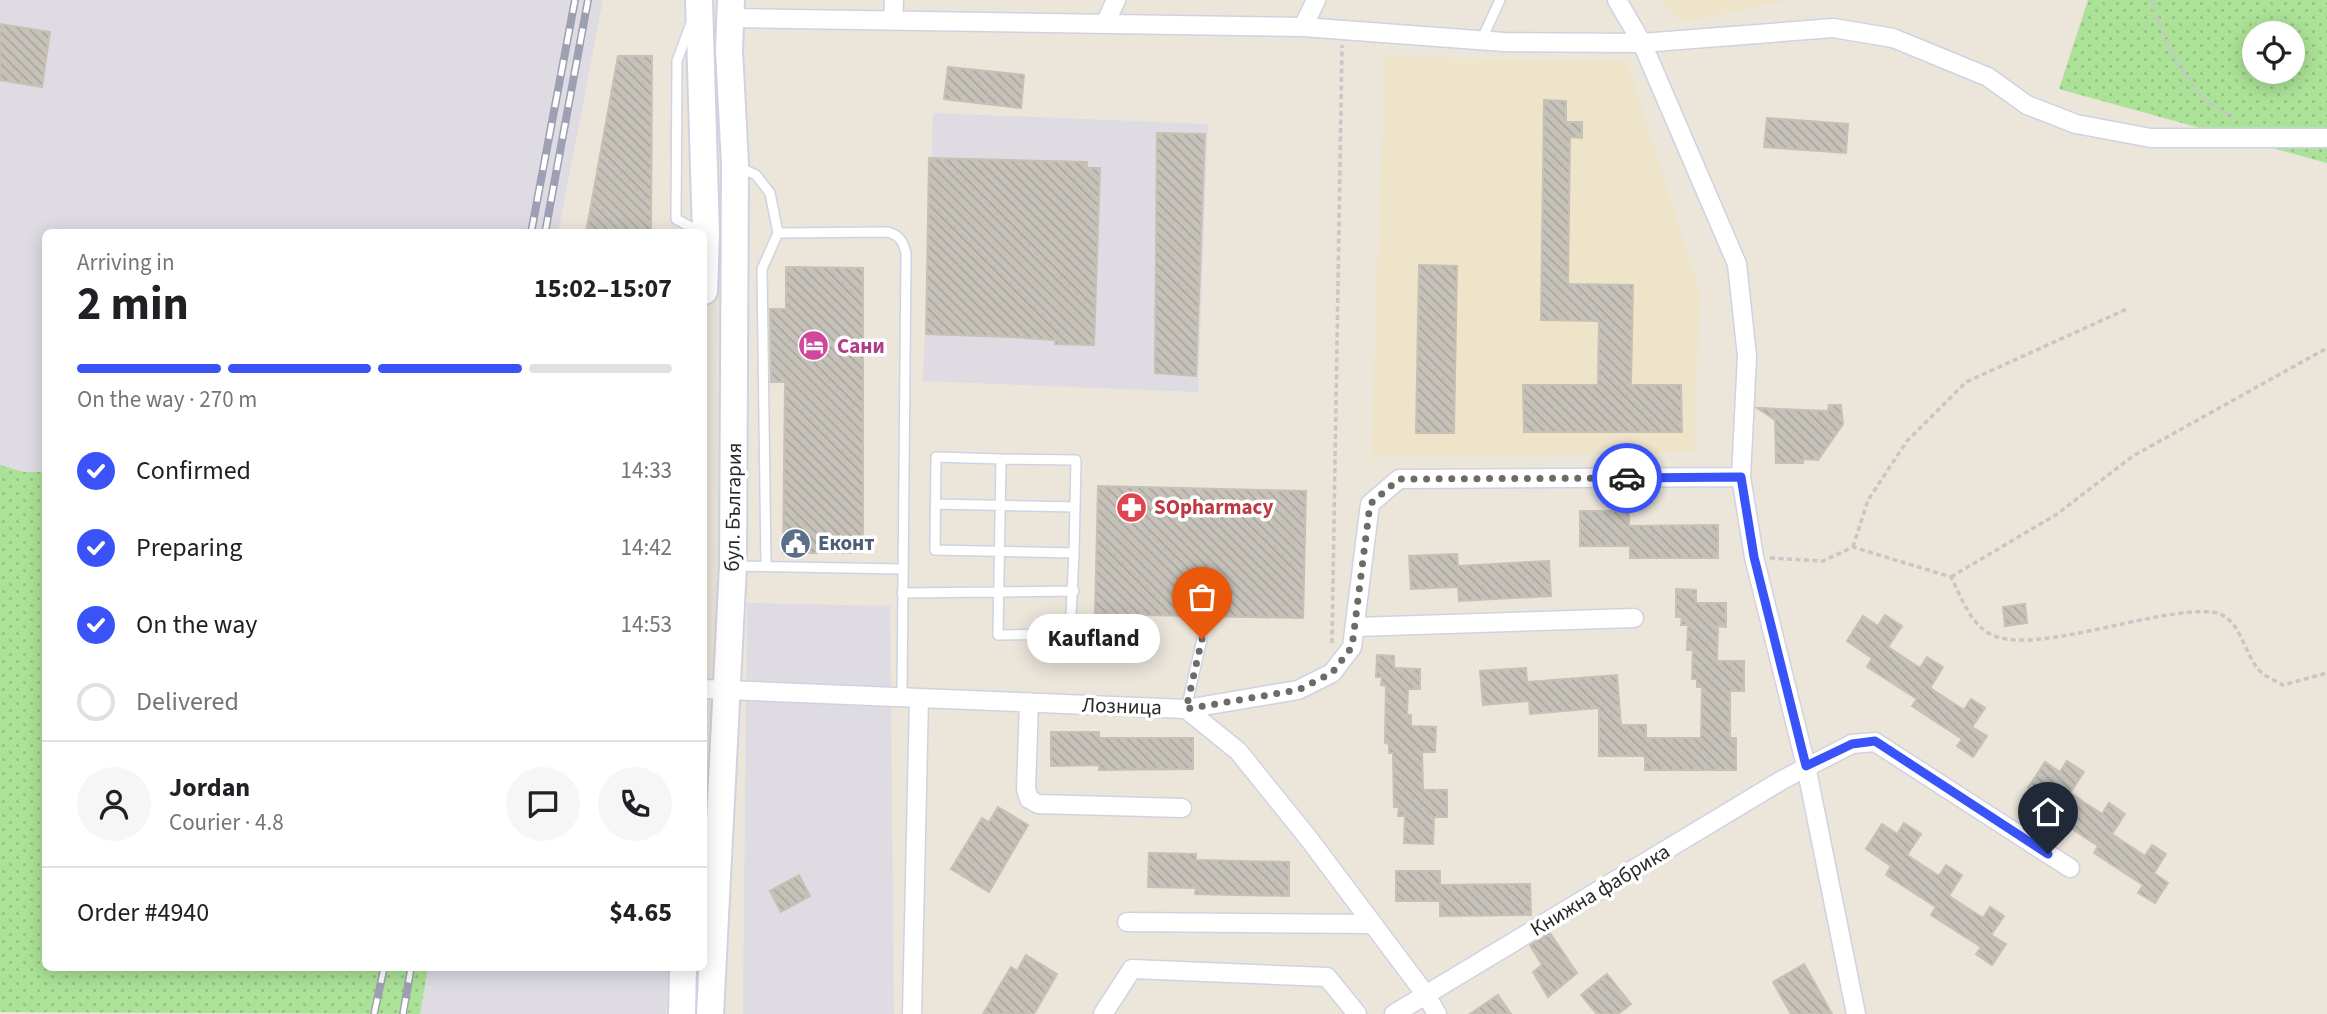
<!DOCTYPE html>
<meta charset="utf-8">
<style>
body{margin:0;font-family:"Source Sans 3",sans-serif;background:#f6f6f6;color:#202124;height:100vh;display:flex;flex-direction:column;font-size:26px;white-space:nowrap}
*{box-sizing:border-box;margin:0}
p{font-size:23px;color:#757577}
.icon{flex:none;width:38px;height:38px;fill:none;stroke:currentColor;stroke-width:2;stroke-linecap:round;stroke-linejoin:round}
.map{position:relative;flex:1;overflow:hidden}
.details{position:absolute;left:42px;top:229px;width:665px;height:742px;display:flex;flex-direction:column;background:#fff;border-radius:10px;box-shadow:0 4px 18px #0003}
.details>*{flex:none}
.controls{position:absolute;left:2242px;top:21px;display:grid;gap:14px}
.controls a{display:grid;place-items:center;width:63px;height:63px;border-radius:50%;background:#fff;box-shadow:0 4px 18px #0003;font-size:35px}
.pin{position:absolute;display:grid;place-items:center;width:60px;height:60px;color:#fff;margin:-72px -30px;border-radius:50% 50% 50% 0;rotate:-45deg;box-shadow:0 0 7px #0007}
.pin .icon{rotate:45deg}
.courier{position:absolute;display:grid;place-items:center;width:70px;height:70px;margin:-35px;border:5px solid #3a53f9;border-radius:50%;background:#fff;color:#222;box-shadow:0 2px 9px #0007}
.bubble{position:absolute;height:49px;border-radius:24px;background:#fff;box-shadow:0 4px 18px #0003;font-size:23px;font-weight:700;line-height:49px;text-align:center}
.overview em{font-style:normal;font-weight:700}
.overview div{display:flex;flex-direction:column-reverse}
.overview{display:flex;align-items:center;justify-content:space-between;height:119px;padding:0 35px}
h1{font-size:46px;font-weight:700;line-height:52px}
.bar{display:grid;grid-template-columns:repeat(4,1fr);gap:10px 7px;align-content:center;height:84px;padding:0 35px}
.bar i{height:9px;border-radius:5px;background:#e0e0e0}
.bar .active{background:#3a53f9}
.bar p{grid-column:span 4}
.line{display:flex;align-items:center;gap:18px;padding:0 35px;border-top:2px solid #e0e0e0}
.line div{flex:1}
.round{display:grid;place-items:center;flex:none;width:74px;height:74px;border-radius:37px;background:#f6f6f6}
ol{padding:0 35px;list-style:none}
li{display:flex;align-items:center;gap:21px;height:77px}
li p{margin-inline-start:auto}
li .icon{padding:7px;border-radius:50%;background:#3a53f9;color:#fff;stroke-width:4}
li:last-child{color:#757577}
li i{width:38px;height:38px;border:4px solid #e0e0e0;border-radius:50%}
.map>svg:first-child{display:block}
</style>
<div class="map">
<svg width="2327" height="1014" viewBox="0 0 2327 1014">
<defs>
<pattern id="grass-dots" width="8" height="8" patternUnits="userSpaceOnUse" patternTransform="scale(1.75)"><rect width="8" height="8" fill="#ace297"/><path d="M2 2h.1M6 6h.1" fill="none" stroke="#94c282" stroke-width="1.8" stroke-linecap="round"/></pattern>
<pattern id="building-back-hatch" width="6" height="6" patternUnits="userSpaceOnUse" patternTransform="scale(1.75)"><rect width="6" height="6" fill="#c6c2ba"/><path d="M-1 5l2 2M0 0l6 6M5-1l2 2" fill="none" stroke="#aaa7a0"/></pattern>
</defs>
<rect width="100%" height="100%" fill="#ebe5da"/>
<path fill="#dedbe3" d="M0 0H603L558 233H46L45 472H24L0 465Z
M933 113 1208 124 1198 392 923 381Z
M747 603 890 606 894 1014H743Z
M428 968H668L666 1014H420Z"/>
<path fill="#ede4ca" d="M1659 0H1791L1682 22Z
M1385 57 1627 61 1700 293 1694 452 1371 458Z"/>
<path fill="url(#grass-dots)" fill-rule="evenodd" d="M2088 0H2327V163L2059 89ZM2254 33H2292V72H2254Z
M0 465 24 472H45L46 968H428L420 1014 0 1012Z"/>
<path fill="url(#building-back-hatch)" stroke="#c6c1b4" stroke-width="2" d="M0 24 50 32 42 87 0 80Z
M618 56H652L651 233H586Z
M948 67 1024 75 1021 108 944 99Z
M1544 100 1566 101V122H1582V138L1570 137 1568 284 1633 285 1631 385H1681L1682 432H1524L1523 385H1598L1599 321 1541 320Z
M1767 118 1848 124 1846 153 1764 147Z
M1157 133 1205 134 1196 376 1155 373Z
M929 158 1087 162V168H1100L1094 345 1055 344V340L1012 337 926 334Z
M1419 265 1457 266 1454 433H1416Z
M786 267 863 268V553H783L785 382H771L770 309H786Z
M1829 405H1841L1843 424 1818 460 1803 459V463H1776L1775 420 1757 408 1828 411Z
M1098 486 1306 491 1303 618 1095 614Z
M1580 511H1629V526L1718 525V558H1630V546H1580Z
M1457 554 1458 566 1549 561 1551 596 1459 601 1458 587 1411 589 1409 556Z
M1676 589 1696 590V603H1726V627L1718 626 1717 661H1744V691H1730V738H1736V770H1645V756H1599V708L1530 714 1529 701 1483 705 1480 671 1526 668 1527 682 1617 675 1621 725H1646V738H1701L1702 687H1697V679H1692L1693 650H1687L1688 625H1681L1682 617H1676Z
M2025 604 2027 623 2005 626 2003 607Z
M1885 615 1902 626 1888 647 1920 668 1927 657 1943 667 1930 688 1964 710 1971 699 1985 708 1972 727 1987 736 1973 757 1957 746 1962 739 1912 706 1917 699 1867 667 1872 658 1847 641 1863 616 1878 626Z
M1377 655 1394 656V668L1420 669V689H1408L1407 715H1411V726L1436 727 1435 752H1422L1423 790H1447V817H1434L1433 844 1404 843 1405 816H1398L1399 807H1394L1393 753H1389V744L1385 743 1386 686 1381 685 1382 677H1376Z
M1051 732H1099V738H1193V769L1099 770V765L1051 766Z
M2067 761 2084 772 2070 793 2102 814 2109 803 2125 814 2112 834 2145 856 2152 845 2166 854 2154 873 2168 883 2155 903 2138 893 2143 885 2094 853 2098 846 2048 813 2054 804 2028 788 2045 762 2060 772Z
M998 807 1028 825 989 892 951 869 982 818 989 822Z
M1904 823 1921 834 1907 855 1939 876 1946 865 1962 875 1949 896 1983 918 1990 907 2004 916 1991 935 2006 944 1992 965 1976 954 1981 947 1931 915 1936 907 1886 875 1891 866 1866 849 1882 824 1897 834Z
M1149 853 1196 854V860L1289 862V896L1195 894 1196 888 1148 887Z
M1396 871H1440V885L1530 884 1531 915 1440 916V901H1396Z
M799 875 810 896 781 912 770 891Z
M1550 933 1577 973 1548 997 1533 972 1542 965 1530 945Z
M1026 955 1057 974 1034 1014H983L1011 967 1017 971Z
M1804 964 1832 1014H1791L1773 982Z
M1607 974 1631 1004 1618 1014H1597L1581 995Z
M1498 995 1511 1014H1470Z"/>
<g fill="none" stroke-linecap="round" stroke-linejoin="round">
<defs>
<path id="lane" d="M691 23 677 61 676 219 702 233
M1481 41 1500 0
M739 167 756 175 770 193 778 233 762 269 766 566
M778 233 888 232C900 236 903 241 906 253L902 697
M1001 459 1076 460 1074 553 935 550 936 457 1001 459 998 635 1070 634 1074 553
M935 504 1075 507
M736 566 902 569
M902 593 1074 591
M1186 709 1202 639"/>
<path id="street" d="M1617 0 1642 43 1737 264 1747 356 1741 477 1754 557 1806 766 1856 1014
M731 18 1303 27 1504 42 1642 43 1833 28 1893 38 1988 77 2027 105 2076 124 2151 138H2327
M893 21 894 0
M1105 24 1116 0
M1303 27 1316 0
M1355 627 1634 618
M704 689 1186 709 1238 751 1309 839 1426 995 1437 1014
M1029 702 1026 789 1029 799 1038 804 1182 808
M1186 709 1298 690 1332 673 1352 647 1370 504 1399 479 1741 477
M1127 922 1373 924
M912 1014 919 698
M1103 1014 1132 969 1327 977 1357 1014
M1394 1014 1782 780 1852 744 1875 742 2070 868"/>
<path id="secondary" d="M699 0 706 235 704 291
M682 1014 683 968
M710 1014 733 566 735 165 729 50 731 0"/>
</defs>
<use href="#lane" stroke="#d0d2e2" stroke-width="12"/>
<use href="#street" stroke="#d0d2e2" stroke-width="21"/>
<use href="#secondary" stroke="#d0d2e2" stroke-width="30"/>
<path stroke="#c7c7c7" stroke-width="3.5" stroke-dasharray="5 3.5" stroke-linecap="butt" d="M2151 0C2161 31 2180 75 2204 98 2211 106 2223 111 2232 116L2233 122
M1853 547 1868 500 1907 441 1966 382 2129 308
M1770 558 1823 561 1853 547 1951 577C1961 597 1970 623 1990 634 2033 657 2154 607 2211 612 2241 614 2243 654 2260 671 2266 677 2276 681 2283 685L2327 673
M1951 577 2057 514 2133 456 2327 348
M1332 643 1342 45"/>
<use href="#lane" stroke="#fff" stroke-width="9"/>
<use href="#street" stroke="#fff" stroke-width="18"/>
<use href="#secondary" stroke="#fff" stroke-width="26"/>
<defs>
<path id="rail" d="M531 233 575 0
M545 233 588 0
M374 1014 384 968
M403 1014 411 968"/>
</defs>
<use href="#rail" stroke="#9d9fb3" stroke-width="8"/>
<use href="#rail" stroke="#fff" stroke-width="5" stroke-dasharray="16" stroke-linecap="butt"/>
</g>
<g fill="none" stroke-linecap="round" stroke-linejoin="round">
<path stroke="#6d6b67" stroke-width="7" stroke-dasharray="0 12.6" d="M1202 639 1186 709 1298 690 1332 673 1352 647 1370 504 1399 479 1627 478"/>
<path stroke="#3a53f9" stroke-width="9" d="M1627 478 1741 477 1754 557 1806 766 1852 744 1875 741 2048 854"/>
</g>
<defs>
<symbol id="hotel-disc" viewBox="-11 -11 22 22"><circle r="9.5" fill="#d1479c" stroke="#fff"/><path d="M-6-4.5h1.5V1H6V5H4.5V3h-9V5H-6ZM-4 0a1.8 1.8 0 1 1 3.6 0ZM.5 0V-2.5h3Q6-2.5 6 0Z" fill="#fff"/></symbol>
<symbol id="pharmacy-disc" viewBox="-11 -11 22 22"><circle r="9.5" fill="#e0444e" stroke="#fff"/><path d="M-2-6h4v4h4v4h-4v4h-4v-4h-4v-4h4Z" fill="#fff"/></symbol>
<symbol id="civic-disc" viewBox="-11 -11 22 22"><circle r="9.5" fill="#5c6f8a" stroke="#fff"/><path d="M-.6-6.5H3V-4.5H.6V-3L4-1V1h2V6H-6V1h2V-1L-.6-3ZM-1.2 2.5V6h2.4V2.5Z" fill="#fff"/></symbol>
</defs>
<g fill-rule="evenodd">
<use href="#hotel-disc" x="796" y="328" width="35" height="35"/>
<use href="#pharmacy-disc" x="1114" y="490" width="35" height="35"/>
<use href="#civic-disc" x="778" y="526" width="35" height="35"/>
</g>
<g text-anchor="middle" stroke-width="7" stroke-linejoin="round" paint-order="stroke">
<g font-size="21" font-weight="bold" fill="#b23c85" stroke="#fff" text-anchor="start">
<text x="837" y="353">Сани</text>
</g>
<g font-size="21" fill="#292929" stroke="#fff">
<text transform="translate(733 507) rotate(-89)" y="7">бул. България</text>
<text transform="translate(1122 706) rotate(2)" y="7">Лозница</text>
<text transform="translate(1600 890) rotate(-31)" y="7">Книжна фабрика</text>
</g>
<g font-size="21" font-weight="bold" fill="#be3a42" stroke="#fff" text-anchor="start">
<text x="1154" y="514">SOpharmacy</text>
</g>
<g font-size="21" font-weight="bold" fill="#4e5e75" stroke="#fff" text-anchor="start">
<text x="818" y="550">Еконт</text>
</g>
</g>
</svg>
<div class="controls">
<a><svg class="icon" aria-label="locate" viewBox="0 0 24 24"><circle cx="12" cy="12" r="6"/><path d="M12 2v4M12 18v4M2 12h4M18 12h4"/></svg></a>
</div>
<div class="pin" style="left:1202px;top:639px;background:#ea580c"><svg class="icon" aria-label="bag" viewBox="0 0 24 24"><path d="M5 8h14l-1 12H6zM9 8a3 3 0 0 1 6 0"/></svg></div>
<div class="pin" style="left:2048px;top:854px;background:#1f2937"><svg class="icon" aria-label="home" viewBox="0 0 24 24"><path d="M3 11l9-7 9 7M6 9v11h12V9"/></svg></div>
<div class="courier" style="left:1627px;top:478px"><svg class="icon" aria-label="car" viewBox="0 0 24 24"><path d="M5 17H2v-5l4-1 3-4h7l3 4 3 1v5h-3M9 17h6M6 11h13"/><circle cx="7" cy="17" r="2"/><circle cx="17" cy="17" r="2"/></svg></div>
<div class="bubble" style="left:1027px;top:614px;width:133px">Kaufland</div>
<section class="details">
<div class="overview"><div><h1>2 min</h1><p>Arriving in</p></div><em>15:02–15:07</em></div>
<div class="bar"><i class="active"></i><i class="active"></i><i class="active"></i><i></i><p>On the way · 270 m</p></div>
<ol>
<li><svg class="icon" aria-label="check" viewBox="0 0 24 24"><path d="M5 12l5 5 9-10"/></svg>Confirmed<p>14:33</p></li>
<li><svg class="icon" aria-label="check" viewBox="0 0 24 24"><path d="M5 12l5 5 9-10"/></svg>Preparing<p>14:42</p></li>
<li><svg class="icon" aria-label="check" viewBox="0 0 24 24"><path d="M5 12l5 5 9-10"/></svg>On the way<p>14:53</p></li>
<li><i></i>Delivered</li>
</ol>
<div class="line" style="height:126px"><a class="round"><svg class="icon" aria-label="person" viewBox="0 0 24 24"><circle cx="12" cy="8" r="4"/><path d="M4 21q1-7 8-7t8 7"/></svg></a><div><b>Jordan</b><p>Courier · 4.8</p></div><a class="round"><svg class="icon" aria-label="chat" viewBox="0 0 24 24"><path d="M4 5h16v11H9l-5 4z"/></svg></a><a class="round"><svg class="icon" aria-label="phone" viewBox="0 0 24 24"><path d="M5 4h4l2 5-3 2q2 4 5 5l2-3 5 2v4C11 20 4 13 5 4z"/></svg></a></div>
<div class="line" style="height:91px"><div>Order #4940</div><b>$4.65</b></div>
</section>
</div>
